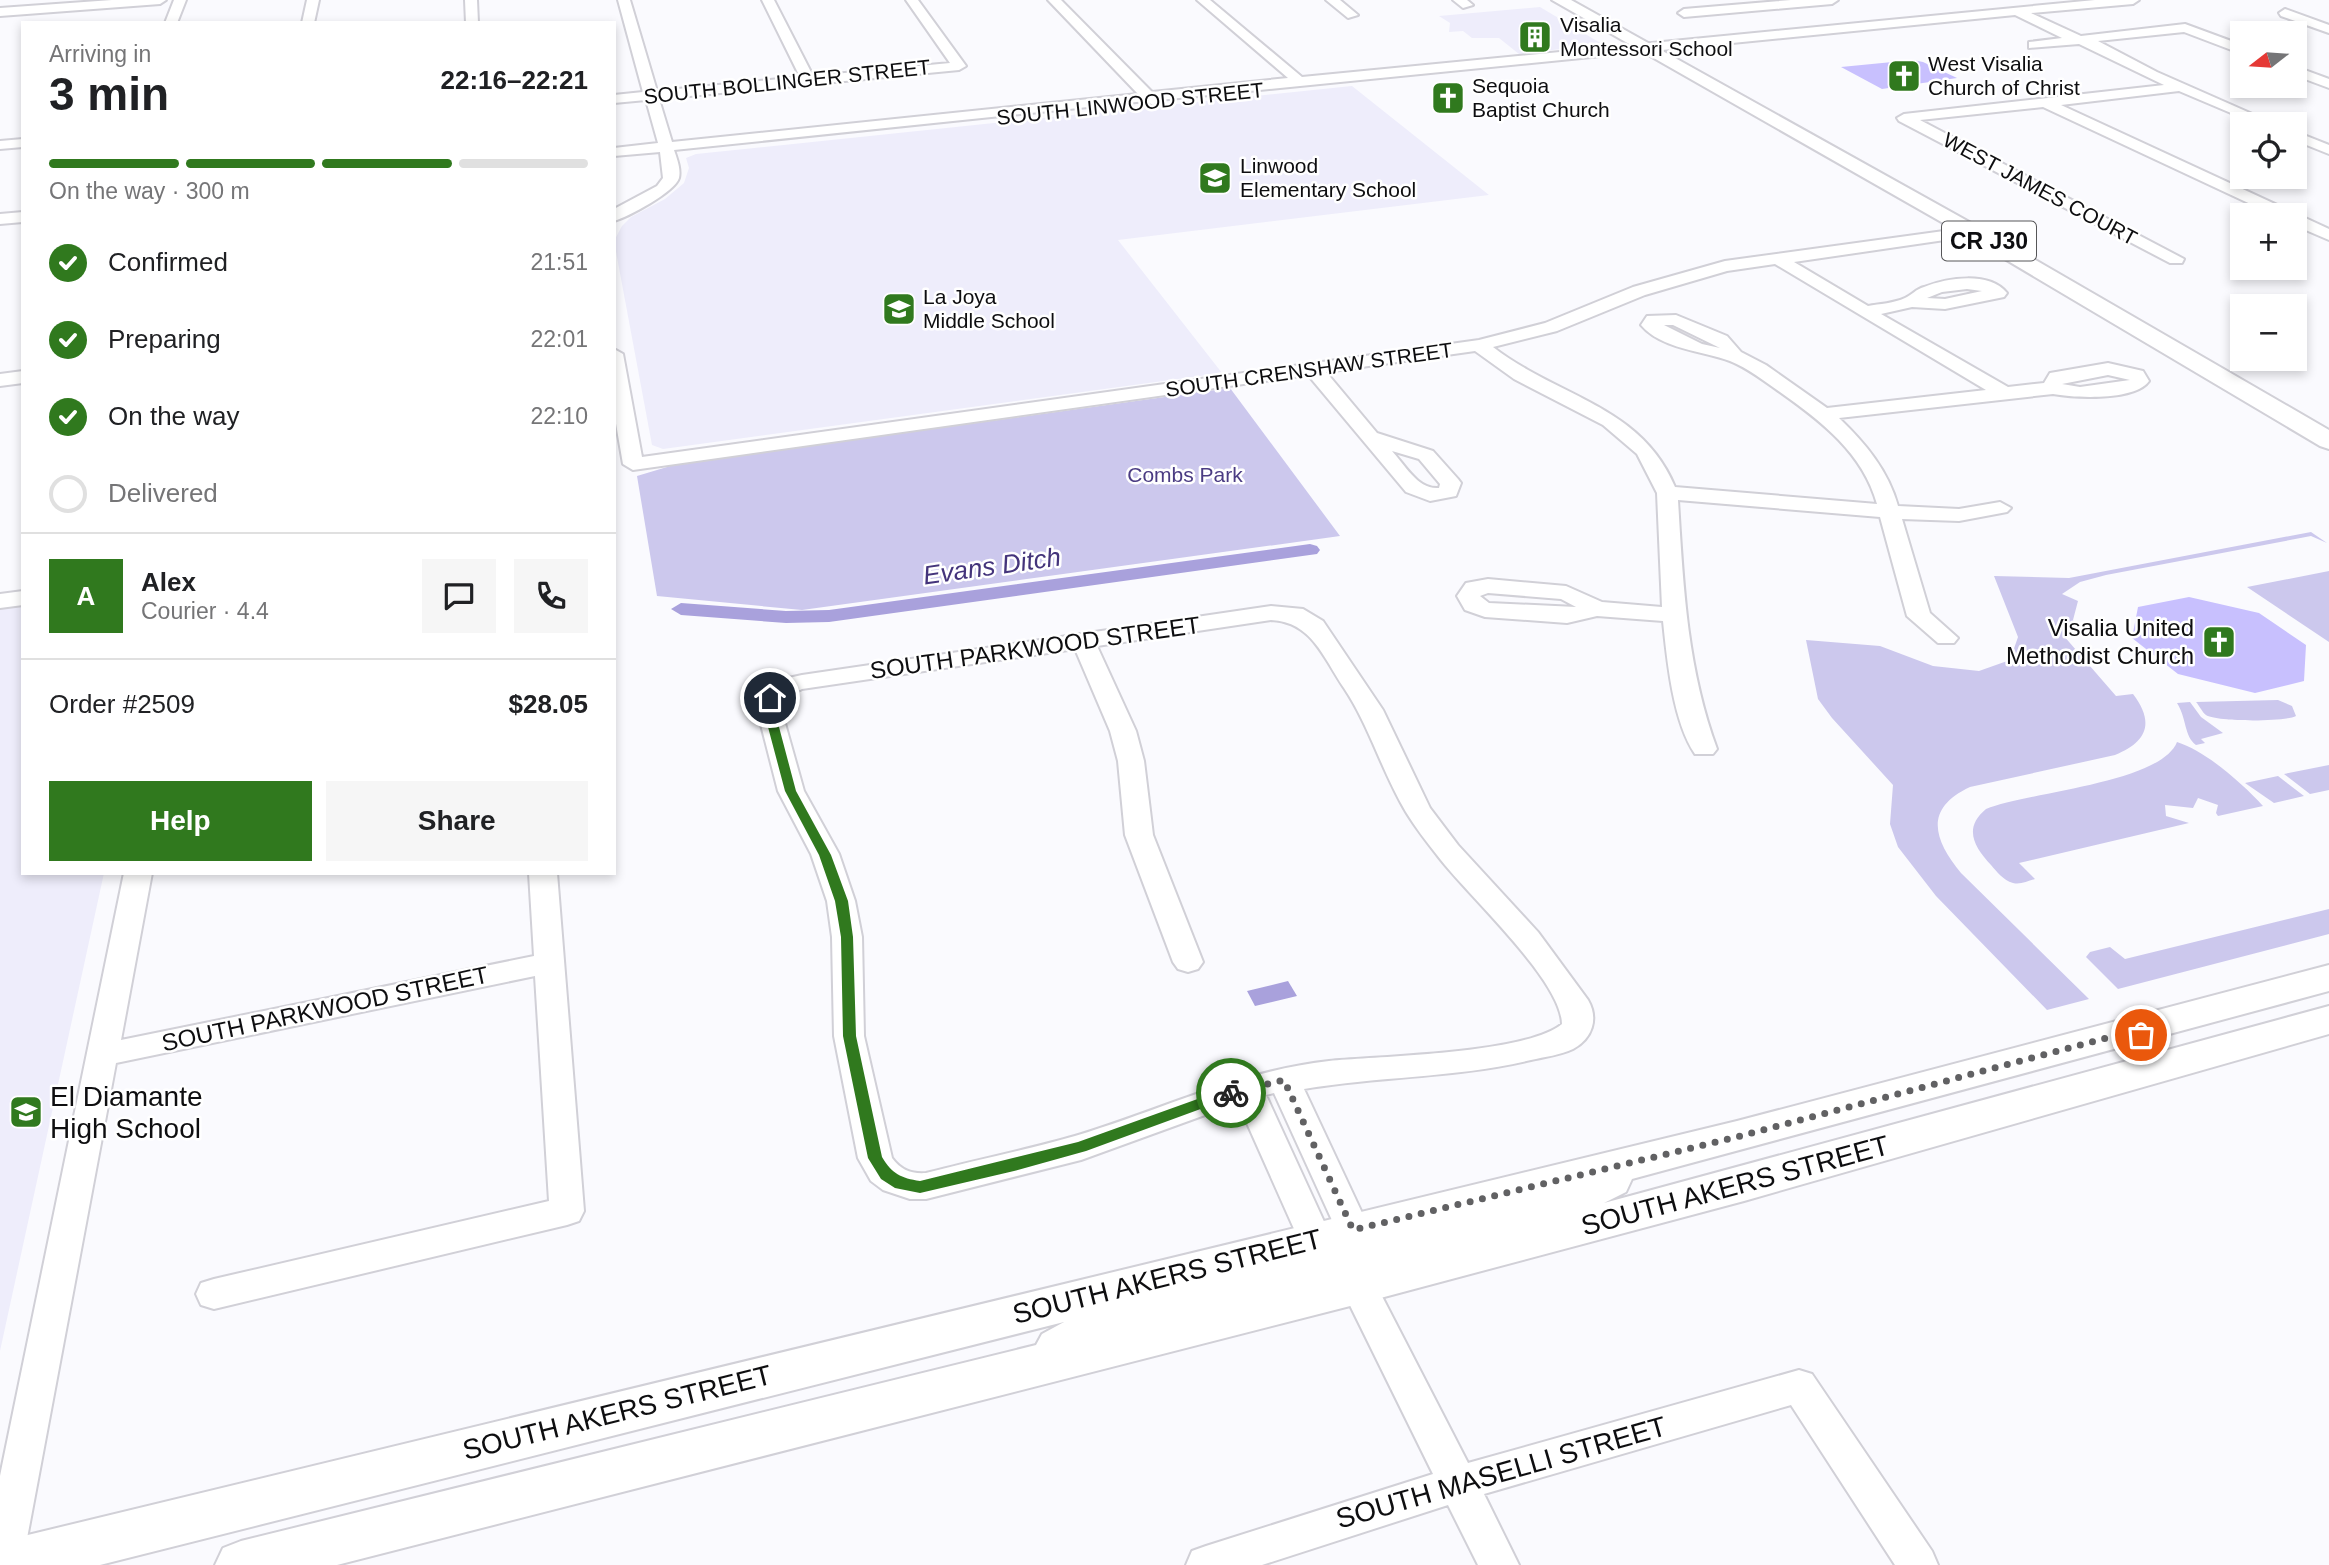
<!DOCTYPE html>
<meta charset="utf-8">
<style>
body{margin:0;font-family:Arial,sans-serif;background:#f6f6f6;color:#202124;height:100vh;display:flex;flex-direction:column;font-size:26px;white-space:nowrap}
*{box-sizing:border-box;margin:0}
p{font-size:23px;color:#757577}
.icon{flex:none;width:38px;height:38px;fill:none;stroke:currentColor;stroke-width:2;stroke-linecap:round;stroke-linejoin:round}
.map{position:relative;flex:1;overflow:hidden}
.panel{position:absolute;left:21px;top:21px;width:595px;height:854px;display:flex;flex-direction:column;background:#fff;border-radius:0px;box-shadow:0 4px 10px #0003}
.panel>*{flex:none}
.needle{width:46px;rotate:253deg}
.tools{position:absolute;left:2230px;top:21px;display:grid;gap:14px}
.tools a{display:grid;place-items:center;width:77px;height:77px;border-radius:0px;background:#fff;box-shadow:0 4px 10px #0003;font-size:35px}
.pin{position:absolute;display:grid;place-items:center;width:60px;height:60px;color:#fff;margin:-30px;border:4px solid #fff;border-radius:50%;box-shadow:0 2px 7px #0007}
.courier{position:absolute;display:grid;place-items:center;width:70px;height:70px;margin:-35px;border:5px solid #30791e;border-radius:50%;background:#fff;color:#222;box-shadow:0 2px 9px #0007}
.summary em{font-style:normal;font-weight:800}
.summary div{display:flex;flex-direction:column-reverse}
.summary{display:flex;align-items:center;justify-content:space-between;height:119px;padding:0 28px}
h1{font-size:46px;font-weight:800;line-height:52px}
.bar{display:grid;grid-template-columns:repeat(4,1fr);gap:10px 7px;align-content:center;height:84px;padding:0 28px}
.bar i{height:9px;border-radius:5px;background:#e0e0e0}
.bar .current{background:#30791e}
.bar p{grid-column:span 4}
.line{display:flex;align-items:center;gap:18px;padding:0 28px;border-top:2px solid #e0e0e0}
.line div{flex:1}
.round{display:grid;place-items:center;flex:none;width:74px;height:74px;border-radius:0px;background:#f6f6f6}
ol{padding:0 28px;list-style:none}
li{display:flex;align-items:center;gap:21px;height:77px}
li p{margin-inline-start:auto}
li .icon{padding:7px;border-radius:50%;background:#30791e;color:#fff;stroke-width:4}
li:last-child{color:#757577}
li i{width:38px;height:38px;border:4px solid #e0e0e0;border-radius:50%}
.primary-button{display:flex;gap:14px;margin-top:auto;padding:14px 28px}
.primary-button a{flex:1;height:80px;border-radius:0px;background:#30791e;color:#fff;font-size:28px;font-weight:800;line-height:80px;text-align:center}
.primary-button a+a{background:#f6f6f6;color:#202124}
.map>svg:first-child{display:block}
</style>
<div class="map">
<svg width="2329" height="1565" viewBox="0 0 2329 1565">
<rect width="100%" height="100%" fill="#fafafe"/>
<path fill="#eeedfb" d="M1540 7 1602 44 1519 54 1499 38H1472L1463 31 1449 32 1450 23 1439 16Z
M1352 86 1489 195 1118 240 1222 373 663 449 652 445 614 241 622 226 631 217 665 199 684 183 689 168 686 158 696 154Z
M23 604V873H104L0 1351V608Z"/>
<path fill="#ccc8ed" d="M1230 388 1340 536 802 610 657 596 637 476 677 464Z
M2311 532 2327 543 2311 536 2106 575 2080 582 2062 594 2078 601 2073 620 2079 633 2063 635 2116 696 2133 694C2155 723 2147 742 2115 755L1970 787C1923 809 1934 840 1961 873L2089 999 2047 1010 1936 896 1898 847 1890 824 1893 785 1832 718 1818 699 1806 640 1880 646 1933 666 1979 671 2010 660 2018 637 1994 576 2069 578Z
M2329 571V642L2247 587Z
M2278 700 2292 706 2296 716C2285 722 2216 722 2206 715 2202 712 2199 705 2196 702Z
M2190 702 2201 717 2223 733 2201 739 2205 743 2196 745C2184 736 2187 719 2177 703Z
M2177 742C2206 751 2243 784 2263 806L2218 816 2216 813 2218 805 2198 798 2193 808 2165 805 2166 816 2189 823 2019 863 2035 879C2028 881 2020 885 2013 883 2003 880 1997 872 1991 865 1974 847 1963 828 1986 809 2028 792 2161 783 2177 742Z
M2329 765V790L2310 794 2284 774Z
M2278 776 2304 796 2274 803 2245 783Z
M2329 909V934L2118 989 2086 957 2090 952 2110 947 2125 959Z"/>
<path fill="#a9a1dc" d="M1288 981 1297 996 1255 1006 1247 991Z"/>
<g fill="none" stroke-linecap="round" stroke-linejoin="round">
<path fill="#a9a1dc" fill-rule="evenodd" d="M1310 544 1317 546 1320 550 1317 554 829 622 786 623 681 615 671 609 681 603 786 611 829 610Z"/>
</g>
<path fill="#c8c0fe" d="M1913 60 1923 62 1957 78 1882 89 1841 67Z
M2189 597 2259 613 2306 645 2304 681 2255 693 2178 674 2132 638 2138 607Z"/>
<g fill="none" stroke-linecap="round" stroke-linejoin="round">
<defs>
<path id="minor" d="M112 0H166L160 4 0 16V8Z
M174 0H186L177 23H165Z
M307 0H319L314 23H302Z
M465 0H477L478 23H466Z
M618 0H630L657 91 800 77 762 0H774L813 76 950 63 906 0H918L966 66 959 70 659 99 672 142 1138 94 1048 0H1061L1152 92 1288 78 1197 0H1210L1302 77 2095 0H2139L2133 4 2031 13 2081 36 2185 24 2242 45V54L2184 32 2098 41 2157 72 2275 124H2257L2179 91 2061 105 2329 229V240L2294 225V215H2274L2043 107 1920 120 2184 259 2182 263H2170L1899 121 1897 118 1904 114 2164 85 2079 44 2029 48V42L2062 38 2015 15 1159 100 1153 105 1146 101 674 150C677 159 681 169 679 178 675 192 628 217 614 221V209L657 186 663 178 660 152 614 156V148L658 143 646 100 614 103V95L643 92Z
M1326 0H1340L1358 15 1348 18Z
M1453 0H1467L1473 5 1463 8Z
M1791 0H1838L1832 4 1684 17 1678 13 1684 9Z
M2285 9 2329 25V33L2281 16 2279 13Z
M2294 66 2329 79V88L2294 75Z
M2294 131 2329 145V154L2294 140Z
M23 139V147L0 149V141Z
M23 212V222L0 224V214Z
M1973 227 1979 229V235L1794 262 1868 306C1879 304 1895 303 1905 298 1912 295 1916 289 1924 287 1947 278 1989 271 2007 293L2004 297 1945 309 1912 307 1881 314 2008 387 2044 383 2050 373 2108 363 2143 371 2149 381C2135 401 2075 398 2053 394L1839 418C1865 443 1888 470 1898 506L1959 509 2000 502 2011 508 2007 512 1959 521 1902 519 1930 613 1958 638 1954 643H1938L1907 616 1880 517 1678 500C1683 585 1687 668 1717 749L1713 754H1695C1673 722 1667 660 1663 621L1597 616 1567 623 1485 617 1465 610 1457 596 1466 583 1488 579 1566 586 1602 602 1662 607 1657 493 1637 454 1603 425 1514 379 1475 351 1326 372 1377 433 1433 451 1458 479 1461 483 1456 496 1430 501 1406 492 1308 375 633 470 623 464 614 412V349L623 354 642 457 1479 340 1545 323 1633 287 1725 261ZM1775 264 1986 390 1827 408 1766 365 1741 352 1727 336 1676 315 1647 316 1641 325C1661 349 1703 351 1730 361 1748 368 1764 381 1780 392 1821 421 1863 453 1877 504L1675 487C1641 405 1557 397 1493 347L1557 331 1645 295 1727 271ZM1967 289 1982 291 1945 299 1927 298 1942 292ZM1664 325H1673L1720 348 1702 344ZM2108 375 2130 380 2080 387 2062 384ZM1392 451 1419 459 1440 484 1439 488C1418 490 1405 465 1392 451ZM1488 593 1561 599 1576 607 1489 603 1480 596Z
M23 371V383L0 386V374Z
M23 591V605L0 608V594Z
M1271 606 1303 609 1323 621 1383 710 1430 808 1458 845 1538 932 1588 1000C1599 1019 1592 1039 1573 1049 1561 1055 1544 1057 1531 1060 1456 1078 1380 1076 1304 1089L1370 1230 1365 1240 1353 1244 1341 1240 1274 1093 1266 1095 1332 1239 1327 1249 1315 1253 1303 1249 1238 1103 1081 1160 926 1199H910L883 1190 871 1181 858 1158 834 1036 832 937 827 901 811 854 778 791 757 709 758 696 775 681 802 675ZM1271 620C1312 622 1323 657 1344 688 1370 727 1382 772 1406 812 1415 827 1426 841 1437 855 1466 894 1561 979 1562 1024 1525 1054 1381 1056 1329 1061 1239 1071 1161 1110 1075 1136 1026 1150 976 1160 926 1173 911 1174 901 1170 892 1158L864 1036 862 937 855 901 839 854 804 791 781 709 782 699 802 689 1075 649 1110 731 1118 761 1125 835 1173 962 1178 969 1188 972 1198 969 1203 962 1153 835 1144 761 1136 731 1097 646Z
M124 873H152L121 1040 534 956 529 873H557L584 1211 579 1221 567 1225 214 1309 201 1305 196 1294 201 1283 214 1279 549 1201 535 976 116 1063 22 1565H0V1476Z
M1358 1270 1371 1275 1468 1463 1799 1370 1812 1374 1932 1551 1938 1565H1895L1791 1405 1484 1494 1519 1565H1478L1448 1505 1262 1565H1186L1192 1551 1206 1546 1433 1474 1340 1285 1345 1275Z"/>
<path id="major" d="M1552 0H1571L1980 228 2329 430V449L2320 446 1966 236Z
M2329 965V991L1632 1179 1626 1192 1604 1203 2329 1006V1034L1744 1201 1358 1304 337 1565H215L223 1548 241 1541 1036 1345 1042 1334 1064 1322 100 1565H0V1542L3 1541 1737 1121Z"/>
</defs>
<use href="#minor" stroke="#d1d0d7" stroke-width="4"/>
<use href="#major" stroke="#d1d0d7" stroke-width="4"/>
<use href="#minor" fill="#fff" fill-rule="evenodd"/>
<use href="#major" fill="#fff" fill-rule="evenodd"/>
</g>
<path fill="#30791e" d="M766 696 775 698V712L796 791 831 855 848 901 853 937 856 1036 882 1157C892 1174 901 1178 920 1181L1078 1142 1231 1087 1238 1093 1236 1096 1086 1151 1014 1171 920 1193 895 1188 881 1179 868 1158 843 1036 841 937 835 901 819 855 785 791 764 712Z"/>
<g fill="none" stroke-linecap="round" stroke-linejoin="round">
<path stroke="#616163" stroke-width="7" stroke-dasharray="0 12.6" d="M1231 1093 1284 1080 1353 1230 1737 1137 2140 1029 2141 1035"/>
</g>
<defs>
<symbol id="building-square" viewBox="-11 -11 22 22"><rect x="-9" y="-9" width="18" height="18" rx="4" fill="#30791e" stroke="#fff"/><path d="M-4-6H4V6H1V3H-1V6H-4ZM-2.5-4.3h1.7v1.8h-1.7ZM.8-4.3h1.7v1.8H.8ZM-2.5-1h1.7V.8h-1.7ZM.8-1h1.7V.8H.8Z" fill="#fff"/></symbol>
<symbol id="church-square" viewBox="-11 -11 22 22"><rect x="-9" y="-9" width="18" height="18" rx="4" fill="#30791e" stroke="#fff"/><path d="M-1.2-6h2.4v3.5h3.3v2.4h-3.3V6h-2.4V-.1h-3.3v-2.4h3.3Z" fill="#fff"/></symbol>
<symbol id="school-square" viewBox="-11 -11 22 22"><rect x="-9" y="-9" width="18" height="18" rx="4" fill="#30791e" stroke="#fff"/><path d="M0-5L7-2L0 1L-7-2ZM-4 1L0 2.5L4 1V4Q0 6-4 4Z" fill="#fff"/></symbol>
</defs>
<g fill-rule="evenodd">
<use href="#building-square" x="1516" y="18" width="38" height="38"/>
<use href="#church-square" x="1885" y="57" width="38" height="38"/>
<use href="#church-square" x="1429" y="79" width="38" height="38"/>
<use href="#school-square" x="1196" y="159" width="38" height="38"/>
<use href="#school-square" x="880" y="290" width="38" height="38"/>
<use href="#church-square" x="2200" y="623" width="38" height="38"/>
<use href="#school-square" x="7" y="1093" width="38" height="38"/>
</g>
<g text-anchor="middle" stroke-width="5" stroke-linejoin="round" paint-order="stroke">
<g font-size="21" fill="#0e0e10" stroke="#fff" text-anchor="start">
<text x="1560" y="32">Visalia<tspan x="1560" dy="24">Montessori School</tspan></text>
<text x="1928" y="71">West Visalia<tspan x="1928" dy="24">Church of Christ</tspan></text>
<text x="1472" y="93">Sequoia<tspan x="1472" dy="24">Baptist Church</tspan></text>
<text x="1240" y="173">Linwood<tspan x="1240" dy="24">Elementary School</tspan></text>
<text x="923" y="304">La Joya<tspan x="923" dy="24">Middle School</tspan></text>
</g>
<g font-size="21" fill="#0e0e10" stroke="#fff">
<text transform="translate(787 82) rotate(-6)" y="7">SOUTH BOLLINGER STREET</text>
<text transform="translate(1130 104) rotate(-6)" y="7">SOUTH LINWOOD STREET</text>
<text transform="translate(2040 189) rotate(28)" y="7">WEST JAMES COURT</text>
<text transform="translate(1309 370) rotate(-8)" y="7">SOUTH CRENSHAW STREET</text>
</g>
<g font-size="21" fill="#4b3c83" stroke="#fff">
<text x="1185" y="482">Combs Park</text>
</g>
<rect fill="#fff" stroke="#565658" stroke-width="2" x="1942" y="221.5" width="94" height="39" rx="5"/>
<g font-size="23" font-weight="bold" fill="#0e0e10">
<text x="1989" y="249">CR J30</text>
</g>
<g font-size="24" fill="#0e0e10" stroke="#fff" text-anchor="end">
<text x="2194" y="636">Visalia United<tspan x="2194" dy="28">Methodist Church</tspan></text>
</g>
<g font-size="24" fill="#0e0e10" stroke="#fff">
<text transform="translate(1035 648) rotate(-8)" y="8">SOUTH PARKWOOD STREET</text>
<text transform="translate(325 1009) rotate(-12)" y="8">SOUTH PARKWOOD STREET</text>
</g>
<g font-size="26" font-style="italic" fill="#44347b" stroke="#fff">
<text transform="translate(992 566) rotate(-8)" y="9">Evans Ditch</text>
</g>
<g font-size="28" fill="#0e0e10" stroke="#fff" text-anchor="start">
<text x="50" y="1106">El Diamante<tspan x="50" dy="32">High School</tspan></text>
</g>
<g font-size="28" fill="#0e0e10" stroke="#fff">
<text transform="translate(1735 1185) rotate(-15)" y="10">SOUTH AKERS STREET</text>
<text transform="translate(1167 1276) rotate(-14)" y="10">SOUTH AKERS STREET</text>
<text transform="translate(617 1412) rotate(-14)" y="10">SOUTH AKERS STREET</text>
<text transform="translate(1501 1472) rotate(-16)" y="10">SOUTH MASELLI STREET</text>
</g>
</g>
</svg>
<div class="tools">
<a><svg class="needle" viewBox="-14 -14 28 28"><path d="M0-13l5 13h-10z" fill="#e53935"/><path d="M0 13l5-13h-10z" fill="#757577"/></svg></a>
<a><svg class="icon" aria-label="locate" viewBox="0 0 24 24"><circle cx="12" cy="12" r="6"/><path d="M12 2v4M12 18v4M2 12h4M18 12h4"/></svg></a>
<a>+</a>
<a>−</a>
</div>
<div class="pin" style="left:2141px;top:1035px;background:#ea580c"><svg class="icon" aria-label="bag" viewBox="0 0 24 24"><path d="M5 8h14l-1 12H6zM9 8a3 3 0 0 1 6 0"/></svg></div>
<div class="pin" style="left:770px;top:698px;background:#1f2937"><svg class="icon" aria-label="home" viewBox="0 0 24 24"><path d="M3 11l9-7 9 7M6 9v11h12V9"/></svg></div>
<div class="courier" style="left:1231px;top:1093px"><svg class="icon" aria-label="bike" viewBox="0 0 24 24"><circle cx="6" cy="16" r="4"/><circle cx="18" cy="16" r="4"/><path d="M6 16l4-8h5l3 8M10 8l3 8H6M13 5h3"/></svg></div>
<section class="panel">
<div class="summary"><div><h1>3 min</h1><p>Arriving in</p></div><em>22:16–22:21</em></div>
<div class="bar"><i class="current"></i><i class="current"></i><i class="current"></i><i></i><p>On the way · 300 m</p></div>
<ol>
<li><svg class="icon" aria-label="check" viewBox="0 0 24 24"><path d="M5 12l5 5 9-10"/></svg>Confirmed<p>21:51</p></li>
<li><svg class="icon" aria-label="check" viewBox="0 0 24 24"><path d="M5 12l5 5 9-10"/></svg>Preparing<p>22:01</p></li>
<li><svg class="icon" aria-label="check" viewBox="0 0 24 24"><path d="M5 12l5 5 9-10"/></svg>On the way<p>22:10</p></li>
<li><i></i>Delivered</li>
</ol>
<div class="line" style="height:126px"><b class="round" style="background:#30791e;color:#fff">A</b><div><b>Alex</b><p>Courier · 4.4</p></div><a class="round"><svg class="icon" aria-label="chat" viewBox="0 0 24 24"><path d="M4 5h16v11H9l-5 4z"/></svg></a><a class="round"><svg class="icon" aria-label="phone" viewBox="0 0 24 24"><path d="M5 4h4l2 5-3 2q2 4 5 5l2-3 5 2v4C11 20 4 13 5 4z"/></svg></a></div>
<div class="line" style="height:91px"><div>Order #2509</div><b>$28.05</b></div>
<div class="primary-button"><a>Help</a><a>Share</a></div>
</section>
</div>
